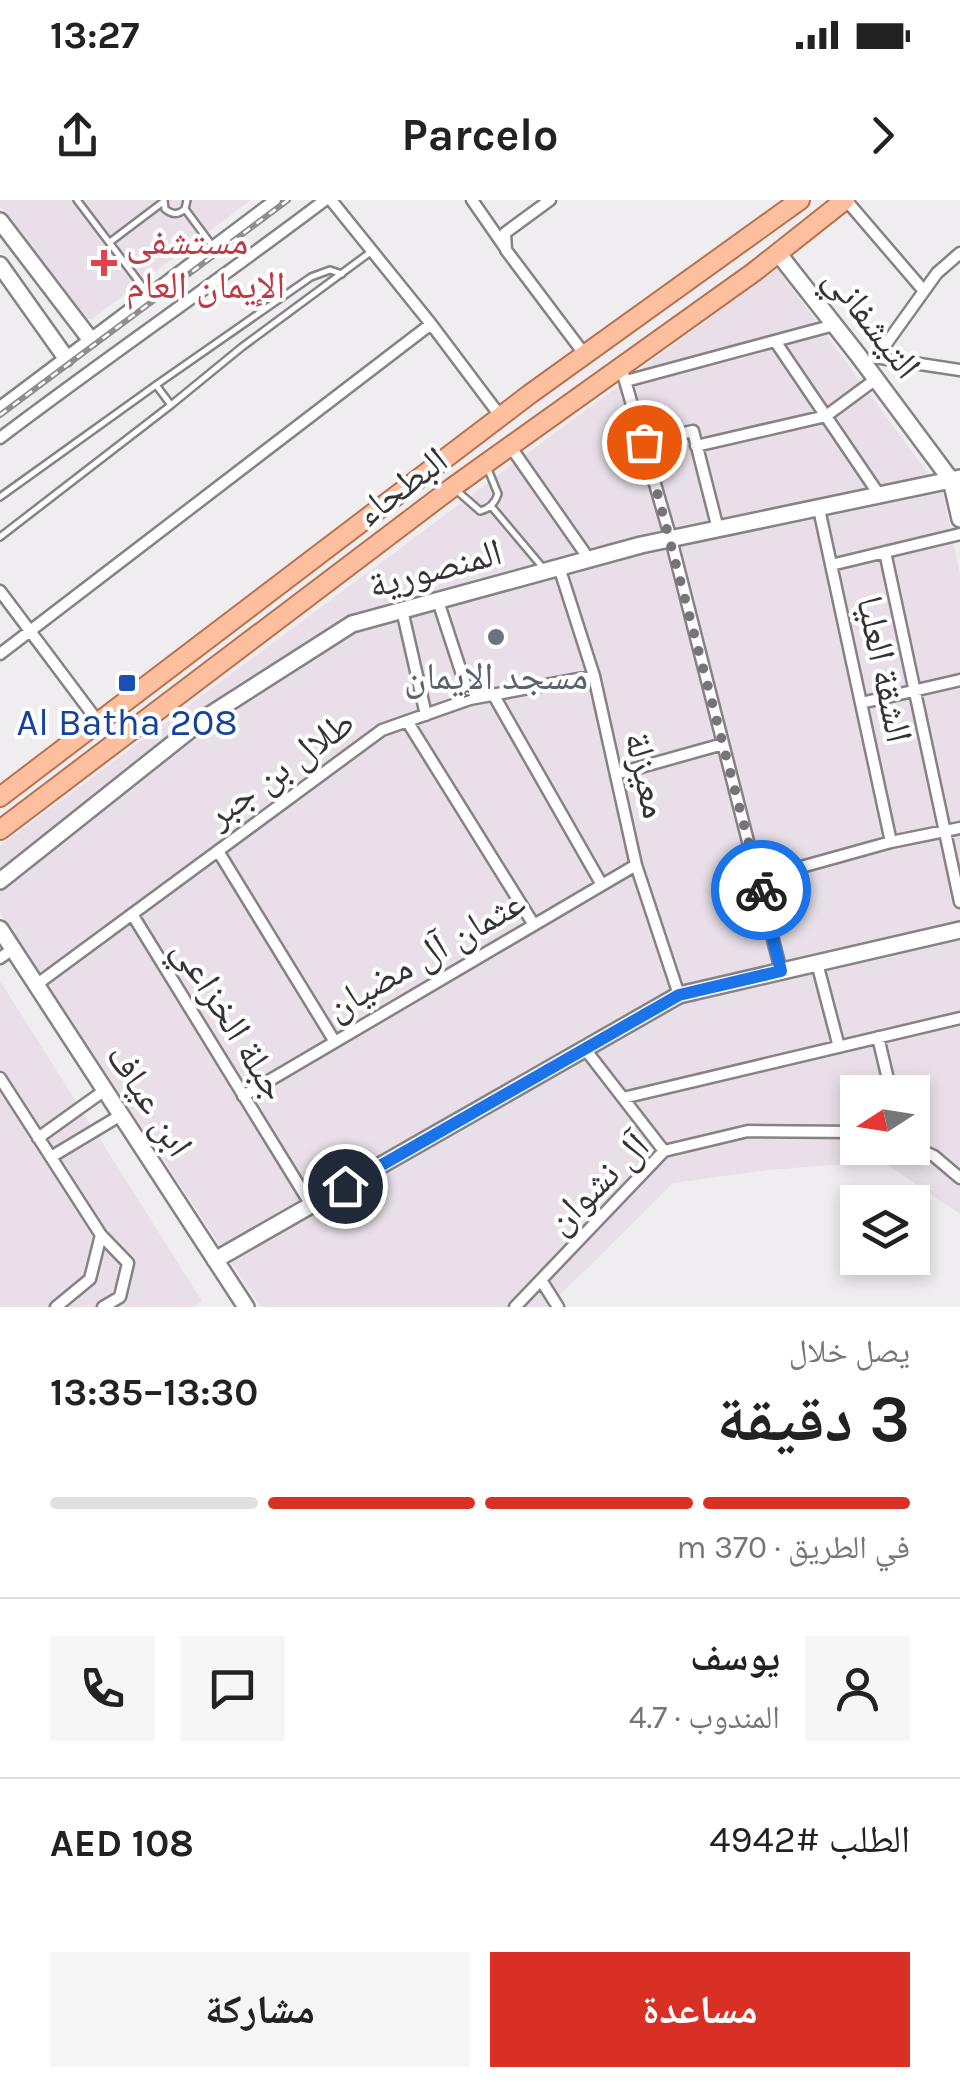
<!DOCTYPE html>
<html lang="ar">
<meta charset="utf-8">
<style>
body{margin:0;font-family:Karla,"Noto Naskh Arabic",sans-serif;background:#f6f6f6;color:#222;direction:rtl;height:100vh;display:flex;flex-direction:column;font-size:38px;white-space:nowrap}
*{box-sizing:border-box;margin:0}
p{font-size:32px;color:#767676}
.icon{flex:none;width:55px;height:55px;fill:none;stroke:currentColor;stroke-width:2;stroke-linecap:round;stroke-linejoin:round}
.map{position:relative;height:1107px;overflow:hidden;direction:ltr}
.side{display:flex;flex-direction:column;background:#fff;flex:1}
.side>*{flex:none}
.needle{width:65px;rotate:258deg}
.buttons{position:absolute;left:840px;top:875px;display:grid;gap:20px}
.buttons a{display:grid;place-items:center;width:90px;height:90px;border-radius:0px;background:#fff;box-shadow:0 5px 15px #0003;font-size:50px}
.pin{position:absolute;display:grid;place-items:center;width:85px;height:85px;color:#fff;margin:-42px;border:5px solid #fff;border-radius:50%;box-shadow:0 2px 10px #0007}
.courier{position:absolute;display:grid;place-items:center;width:100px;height:100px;margin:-50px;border:8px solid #1a73e8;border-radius:50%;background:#fff;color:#222;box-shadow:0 2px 12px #0007}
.overview em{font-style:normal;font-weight:700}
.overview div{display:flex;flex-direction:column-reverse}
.overview{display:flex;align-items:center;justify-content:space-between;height:170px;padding:0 50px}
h1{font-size:65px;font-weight:700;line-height:75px}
.bar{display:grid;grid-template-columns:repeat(4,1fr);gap:15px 10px;align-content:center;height:120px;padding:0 50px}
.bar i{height:12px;border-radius:8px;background:#e0e0e0}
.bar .selected{background:#d93025}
.bar p{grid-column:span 4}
.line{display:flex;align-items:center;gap:25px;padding:0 50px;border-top:2px solid #e0e0e0}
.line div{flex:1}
.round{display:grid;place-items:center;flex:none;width:105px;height:105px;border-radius:0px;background:#f6f6f6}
.action{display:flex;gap:20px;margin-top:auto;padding:20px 50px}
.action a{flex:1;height:115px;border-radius:0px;background:#d93025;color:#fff;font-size:40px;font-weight:700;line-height:115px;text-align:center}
.action a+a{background:#f6f6f6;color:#222}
.status{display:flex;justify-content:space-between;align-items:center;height:70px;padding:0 50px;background:#fff;direction:ltr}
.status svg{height:28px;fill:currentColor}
header{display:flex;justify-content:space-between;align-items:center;height:130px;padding:0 50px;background:#fff;font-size:45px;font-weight:700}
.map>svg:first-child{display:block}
</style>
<div class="status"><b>13:27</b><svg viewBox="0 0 49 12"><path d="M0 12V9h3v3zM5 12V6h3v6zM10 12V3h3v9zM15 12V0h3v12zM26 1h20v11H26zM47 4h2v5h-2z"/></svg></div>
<header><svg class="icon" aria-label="forward" viewBox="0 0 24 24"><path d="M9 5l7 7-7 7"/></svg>Parcelo<svg class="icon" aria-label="share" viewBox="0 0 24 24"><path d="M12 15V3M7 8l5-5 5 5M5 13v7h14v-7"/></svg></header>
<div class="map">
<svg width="960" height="1107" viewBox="0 0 960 1107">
<rect width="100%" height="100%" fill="#f0edf0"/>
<path fill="#e8dfe8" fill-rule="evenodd" d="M0 0H251L92 119H83L0 6Z
M777 68 943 294 960 374V1014L882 961 768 970 673 983 548 1107H261L0 713V646ZM858 892H912V948H858Z
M0 781 202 1101 192 1107H0Z"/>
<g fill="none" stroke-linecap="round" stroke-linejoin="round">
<defs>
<path id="lane" d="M77 0 149 95
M164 0 165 9C173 15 178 15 185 9L187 0
M185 9 211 44
M110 42 163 2
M156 185 171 205
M455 289 480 311C489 309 495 303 498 294L487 267
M0 297 156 185 311 77 330 70 342 74
M491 306 544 369
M0 337 171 205 242 147 372 51"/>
<path id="street" d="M331 0 431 124 501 217
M472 0 506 49
M550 0 505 33 506 50 585 155
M846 0 924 91
M775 141 880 296
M874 157 960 170
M876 158 937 73 960 53
M621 167 671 339 781 771
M626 181 834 125
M0 207 275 0
M0 238C107 157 218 81 325 0
M644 242 693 231 718 329
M510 246 589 359
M696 246 826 216 876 179
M819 309 891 642
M885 352 960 702
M831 365 960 334
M559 367 594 476 636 665 679 795
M0 391 99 523
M438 401 470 499
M402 410 426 515
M0 454 431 124
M493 494 602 685
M861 503 960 480
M407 521 534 725
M616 574 723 544
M218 651 335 842
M758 679 891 642 960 628
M132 714 311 1005
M0 758 13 749
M817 763 839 847
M36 785 382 530 470 499 594 476
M878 837 891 892
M585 849 664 951
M0 878 101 1035 90 1079 56 1107
M243 896 636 665
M623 898 960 818
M38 938 105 890
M912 946 934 956 960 978
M51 957 121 915
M101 1035 128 1063 120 1097 103 1107
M541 1080 558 1107
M515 1107 664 951 748 931 858 932"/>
<path id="secondary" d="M0 21 90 139
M778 53 858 155 951 280 960 319
M0 65 66 158
M0 681 205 518 352 424 641 345 960 278
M0 729 246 1107
M215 1060 679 795 960 730"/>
<path id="primary" d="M0 597 530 194 800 0
M0 630 453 287 754 72 845 0"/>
</defs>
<use href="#lane" stroke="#868285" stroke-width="10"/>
<use href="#street" stroke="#868285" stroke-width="15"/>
<use href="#secondary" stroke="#868285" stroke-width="20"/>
<use href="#primary" stroke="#b77350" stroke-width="22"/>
<use href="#lane" stroke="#fff" stroke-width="5"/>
<use href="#street" stroke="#fff" stroke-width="10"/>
<use href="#secondary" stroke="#fff" stroke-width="15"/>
<use href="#primary" stroke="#febf9f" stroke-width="18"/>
<defs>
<path id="rail" d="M0 215 288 0"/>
</defs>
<use href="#rail" stroke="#8f8d8f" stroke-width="6"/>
<use href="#rail" stroke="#fff" stroke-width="2.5" stroke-dasharray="8" stroke-linecap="butt"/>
</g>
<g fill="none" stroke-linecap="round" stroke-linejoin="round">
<path stroke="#767476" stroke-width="10" stroke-dasharray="0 18" d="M644 242 761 690"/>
<path stroke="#1a73e8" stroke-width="12" d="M345 986 679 795 781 771 761 690"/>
</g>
<path fill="#e0444e" stroke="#fff" stroke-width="4" d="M99 48h10v10h10v10h-10v10h-10v-10h-10v-10h10z"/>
<circle fill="#6b7280" stroke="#fff" stroke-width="4" cx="496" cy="437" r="10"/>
<rect fill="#1a4fb4" stroke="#fff" stroke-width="4" x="117" y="473" width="20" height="20" rx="5"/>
<g text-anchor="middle" stroke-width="8" stroke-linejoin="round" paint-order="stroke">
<g font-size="38" fill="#be3a42" stroke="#fff" text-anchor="start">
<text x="126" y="54">مستشفى<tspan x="126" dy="44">الإيمان العام</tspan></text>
</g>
<g font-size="38" fill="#353335" stroke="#fff">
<text transform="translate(873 122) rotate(52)" y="13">التيشفاني</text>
<text transform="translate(401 286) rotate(-37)" y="13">البطحاء</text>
<text transform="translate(435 368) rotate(-15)" y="13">المنصورية</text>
<text transform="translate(885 469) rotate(78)" y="13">الشقة العليا</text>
<text transform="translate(280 568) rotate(-36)" y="13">طلال بن جبر</text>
<text transform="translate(647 575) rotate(77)" y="13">معيزلة</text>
<text transform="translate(425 754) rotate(-30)" y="13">عثمان آل مضيان</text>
<text transform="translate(231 819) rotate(58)" y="13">جبلة الخزاعي</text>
<text transform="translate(150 900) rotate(57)" y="13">ابن عياف</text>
<text transform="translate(597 983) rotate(-44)" y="13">آل نشوان</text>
</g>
<g font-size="38" fill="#5b616d" stroke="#fff">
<text x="496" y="489">مسجد الإيمان</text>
</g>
<g font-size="38" fill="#164399" stroke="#fff">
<text x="127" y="535">Al Batha 208</text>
</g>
</g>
</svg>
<div class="buttons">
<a><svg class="needle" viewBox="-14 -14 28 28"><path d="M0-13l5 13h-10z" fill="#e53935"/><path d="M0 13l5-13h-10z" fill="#767676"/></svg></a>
<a><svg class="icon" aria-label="layers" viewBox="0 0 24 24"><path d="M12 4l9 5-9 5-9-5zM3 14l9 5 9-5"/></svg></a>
</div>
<div class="pin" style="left:644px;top:242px;background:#ea580c"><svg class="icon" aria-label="bag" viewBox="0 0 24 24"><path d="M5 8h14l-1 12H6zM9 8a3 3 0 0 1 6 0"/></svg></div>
<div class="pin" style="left:345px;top:986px;background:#1f2937"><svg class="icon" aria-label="home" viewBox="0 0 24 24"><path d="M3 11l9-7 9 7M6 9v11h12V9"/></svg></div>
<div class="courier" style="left:761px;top:690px"><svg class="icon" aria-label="bike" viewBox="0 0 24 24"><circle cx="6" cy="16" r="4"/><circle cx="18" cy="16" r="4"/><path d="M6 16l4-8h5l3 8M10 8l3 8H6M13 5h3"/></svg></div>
</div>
<section class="side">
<div class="overview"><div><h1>3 دقيقة</h1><p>يصل خلال</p></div><em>13:30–13:35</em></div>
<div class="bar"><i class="selected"></i><i class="selected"></i><i class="selected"></i><i></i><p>في الطريق · 370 m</p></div>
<div class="line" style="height:180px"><a class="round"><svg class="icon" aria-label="person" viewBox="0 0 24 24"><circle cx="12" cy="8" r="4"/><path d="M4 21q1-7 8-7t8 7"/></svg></a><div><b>يوسف</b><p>المندوب · 4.7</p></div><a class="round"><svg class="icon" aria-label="chat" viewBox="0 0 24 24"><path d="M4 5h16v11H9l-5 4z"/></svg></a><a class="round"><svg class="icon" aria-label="phone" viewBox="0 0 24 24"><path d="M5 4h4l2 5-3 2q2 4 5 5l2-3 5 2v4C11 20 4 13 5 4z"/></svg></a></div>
<div class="line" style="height:130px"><div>الطلب #4942</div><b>AED 108</b></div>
<div class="action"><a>مساعدة</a><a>مشاركة</a></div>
</section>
